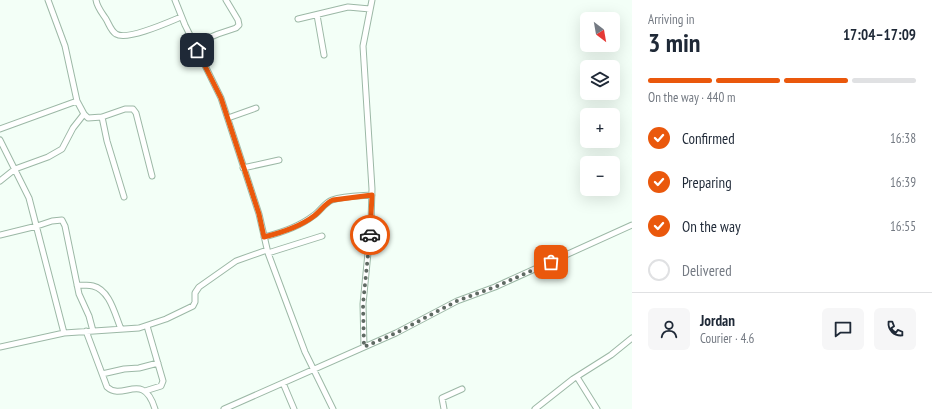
<!DOCTYPE html>
<meta charset="utf-8">
<style>
body{margin:0;font-family:"PT Sans Narrow",sans-serif;background:#f6f6f7;color:#1f2937;height:100vh;display:flex;flex-direction:column;font-size:15px;white-space:nowrap}
*{box-sizing:border-box;margin:0}
p{font-size:13px;color:#747a83}
.icon{flex:none;width:22px;height:22px;fill:none;stroke:currentColor;stroke-width:2;stroke-linecap:round;stroke-linejoin:round}
.map{position:relative;flex:1;overflow:hidden}
.panel{display:flex;flex-direction:column;background:#fff;width:300px}
.panel>*{flex:none}
.needle{width:26px;rotate:149deg}
.controls{position:absolute;left:580px;top:12px;display:grid;gap:8px}
.controls a{display:grid;place-items:center;width:40px;height:40px;border-radius:6px;background:#fff;box-shadow:0 4px 16px #0002;font-size:20px}
.pin{position:absolute;display:grid;place-items:center;width:34px;height:34px;color:#fff;margin:-17px;border-radius:8px;box-shadow:0 2px 6px #0006}
.courier{position:absolute;display:grid;place-items:center;width:40px;height:40px;margin:-20px;border:3px solid #ea580c;border-radius:50%;background:#fff;color:#222;box-shadow:0 1px 5px #0007}
.head em{font-style:normal;font-weight:700}
.head div{display:flex;flex-direction:column-reverse}
.head{display:flex;align-items:center;justify-content:space-between;height:68px;padding:0 16px}
h1{font-size:26px;font-weight:700;line-height:30px}
.bar{display:grid;grid-template-columns:repeat(4,1fr);gap:6px 4px;align-content:center;height:48px;padding:0 16px}
.bar i{height:5px;border-radius:3px;background:#e0e1e3}
.bar .selected{background:#ea580c}
.bar p{grid-column:span 4}
.line{display:flex;align-items:center;gap:10px;padding:0 16px;border-top:1px solid #e0e1e3}
.line div{flex:1}
.round{display:grid;place-items:center;flex:none;width:42px;height:42px;border-radius:6px;background:#f6f6f7}
ol{padding:0 16px;list-style:none}
li{display:flex;align-items:center;gap:12px;height:44px}
li p{margin-inline-start:auto}
li .icon{padding:4px;border-radius:50%;background:#ea580c;color:#fff;stroke-width:4}
li:last-child{color:#747a83}
li i{width:22px;height:22px;border:2px solid #e0e1e3;border-radius:50%}
main{display:flex;flex:1;min-height:0}
.map>svg:first-child{display:block}
</style>
<main>
<div class="map">
<svg width="632" height="409" viewBox="0 0 632 409">
<rect width="100%" height="100%" fill="#f3fff7"/>
<g fill="none" stroke-linecap="round" stroke-linejoin="round">
<defs>
<path id="street" d="M48 0 65 46 77 101
M96 0C97 7 102 13 106 19 109 24 111 31 116 34 127 41 169 22 181 17
M175 0 185 25 221 98 259 214 268 253 287 304 305 352 333 409
M317 15 324 55
M298 19 348 7 370 9
M194 44 218 34 236 28 239 25 238 20 226 0
M102 117 107 141 124 197
M228 118 256 108
M0 129 77 101 84 114 88 118 102 117 125 109H133L136 113 152 176
M0 140 29 198 64 333
M243 168 279 160
M0 181 15 169 48 157 62 149 73 128 84 114
M0 235 37 226 52 221 62 220 65 226 79 294 89 316 93 331
M264 237C280 233 300 226 313 216 320 212 324 203 332 200 344 196 359 196 372 195
M268 253 322 236
M77 285C83 285 88 285 93 286 110 290 115 315 121 329
M86 331 107 387C123 402 143 370 155 409
M0 347 64 333 139 328 166 319 193 306 195 302V293L199 287 236 261 267 250
M364 347 363 304 371 222 372 189 363 46 372 0
M102 374 124 369 139 368 158 363
M577 377 597 409
M283 383 294 409
M145 391 161 386 163 381 147 326
M224 409 396 333 457 301 495 287 632 225
M444 409 442 398 462 389
M535 409 573 379 611 355 632 338"/>
</defs>
<use href="#street" stroke="#9cb8a6" stroke-width="7"/>
<use href="#street" stroke="#fff" stroke-width="5"/>
</g>
<g fill="none" stroke-linecap="round" stroke-linejoin="round">
<path stroke="#5f6a63" stroke-width="4" stroke-dasharray="0 7.2" d="M370 235 363 304 364 347 396 333 457 301 495 287 551 262"/>
<path stroke="#ea580c" stroke-width="5" d="M197 50 221 98 259 214 264 237C280 233 301 226 314 216 321 211 325 203 333 200L372 195 370 235"/>
</g>
</svg>
<div class="controls">
<a><svg class="needle" viewBox="-14 -14 28 28"><path d="M0-13l5 13h-10z" fill="#e53935"/><path d="M0 13l5-13h-10z" fill="#747a83"/></svg></a>
<a><svg class="icon" aria-label="layers" viewBox="0 0 24 24"><path d="M12 4l9 5-9 5-9-5zM3 14l9 5 9-5"/></svg></a>
<a>+</a>
<a>−</a>
</div>
<div class="pin" style="left:551px;top:262px;background:#ea580c"><svg class="icon" aria-label="bag" viewBox="0 0 24 24"><path d="M5 8h14l-1 12H6zM9 8a3 3 0 0 1 6 0"/></svg></div>
<div class="pin" style="left:197px;top:50px;background:#1f2937"><svg class="icon" aria-label="home" viewBox="0 0 24 24"><path d="M3 11l9-7 9 7M6 9v11h12V9"/></svg></div>
<div class="courier" style="left:370px;top:235px"><svg class="icon" aria-label="car" viewBox="0 0 24 24"><path d="M5 17H2v-5l4-1 3-4h7l3 4 3 1v5h-3M9 17h6M6 11h13"/><circle cx="7" cy="17" r="2"/><circle cx="17" cy="17" r="2"/></svg></div>
</div>
<section class="panel">
<div class="head"><div><h1>3 min</h1><p>Arriving in</p></div><em>17:04–17:09</em></div>
<div class="bar"><i class="selected"></i><i class="selected"></i><i class="selected"></i><i></i><p>On the way · 440 m</p></div>
<ol>
<li><svg class="icon" aria-label="check" viewBox="0 0 24 24"><path d="M5 12l5 5 9-10"/></svg>Confirmed<p>16:38</p></li>
<li><svg class="icon" aria-label="check" viewBox="0 0 24 24"><path d="M5 12l5 5 9-10"/></svg>Preparing<p>16:39</p></li>
<li><svg class="icon" aria-label="check" viewBox="0 0 24 24"><path d="M5 12l5 5 9-10"/></svg>On the way<p>16:55</p></li>
<li><i></i>Delivered</li>
</ol>
<div class="line" style="height:72px"><a class="round"><svg class="icon" aria-label="person" viewBox="0 0 24 24"><circle cx="12" cy="8" r="4"/><path d="M4 21q1-7 8-7t8 7"/></svg></a><div><b>Jordan</b><p>Courier · 4.6</p></div><a class="round"><svg class="icon" aria-label="chat" viewBox="0 0 24 24"><path d="M4 5h16v11H9l-5 4z"/></svg></a><a class="round"><svg class="icon" aria-label="phone" viewBox="0 0 24 24"><path d="M5 4h4l2 5-3 2q2 4 5 5l2-3 5 2v4C11 20 4 13 5 4z"/></svg></a></div>
</section>
</main>
